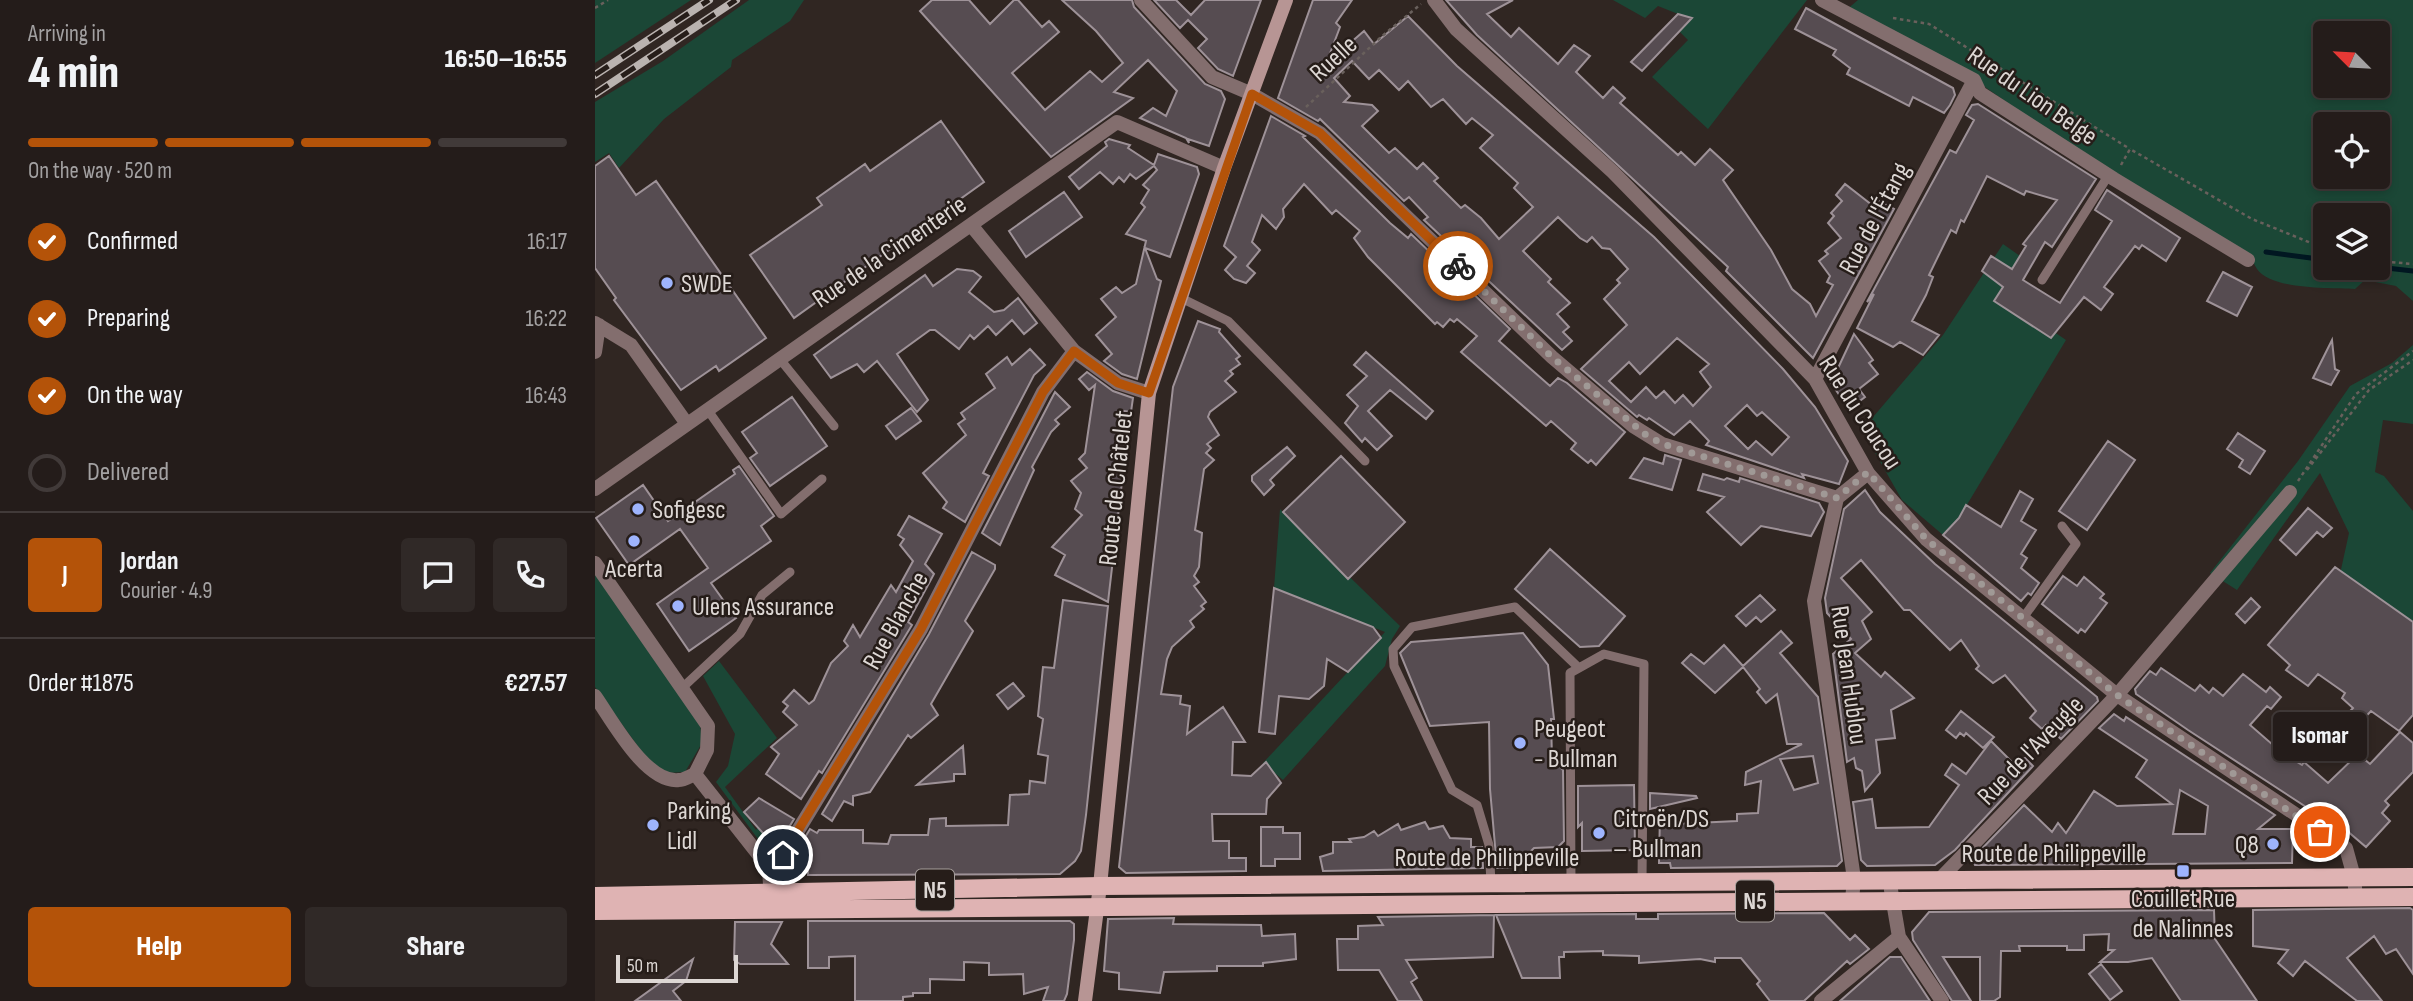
<!DOCTYPE html>
<meta charset="utf-8">
<style>
body{margin:0;font-family:"Sofia Sans Condensed",sans-serif;background:#302927;color:#f1f3f6;height:100vh;display:flex;flex-direction:column;font-size:26px;white-space:nowrap}
*{box-sizing:border-box;margin:0}
p{font-size:23px;color:#a3a1a2}
.icon{flex:none;width:38px;height:38px;fill:none;stroke:currentColor;stroke-width:2;stroke-linecap:round;stroke-linejoin:round}
.map{position:relative;flex:1;overflow:hidden}
.panel{display:flex;flex-direction:column;background:#241c1a;width:595px}
.panel>*{flex:none}
.needle{width:46px;rotate:294deg}
.controls{position:absolute;left:1718px;top:21px;display:grid;gap:14px}
.controls a{display:grid;place-items:center;width:77px;height:77px;border-radius:7px;background:#241c1a;box-shadow:0 4px 10px #0003,0 0 0 2px #413a39;font-size:35px}
.scale{position:absolute;left:21px;bottom:18px;width:122px;box-sizing:border-box;padding-left:7px;border:4px solid #ddd7d4;border-top:0;font-size:19px;line-height:24px;white-space:nowrap;color:#ddd7d4;-webkit-text-stroke:5px #261d19;paint-order:stroke}
.pin{position:absolute;display:grid;place-items:center;width:60px;height:60px;color:#fff;margin:-30px;border:4px solid #fff;border-radius:50%;box-shadow:0 2px 7px #0007}
.courier{position:absolute;display:grid;place-items:center;width:70px;height:70px;margin:-35px;border:5px solid #b45309;border-radius:50%;background:#fff;color:#222;box-shadow:0 2px 9px #0007}
.bubble{position:absolute;height:49px;border-radius:7px;background:#241c1a;box-shadow:0 4px 10px #0003,0 0 0 2px #413a39;font-size:23px;font-weight:800;line-height:49px;text-align:center}
.overview em{font-style:normal;font-weight:800}
.overview div{display:flex;flex-direction:column-reverse}
.overview{display:flex;align-items:center;justify-content:space-between;height:119px;padding:0 28px}
h1{font-size:46px;font-weight:800;line-height:52px}
.bar{display:grid;grid-template-columns:repeat(4,1fr);gap:10px 7px;align-content:center;height:84px;padding:0 28px}
.bar i{height:9px;border-radius:5px;background:#413a39}
.bar .on{background:#b45309}
.bar p{grid-column:span 4}
.line{display:flex;align-items:center;gap:18px;padding:0 28px;border-top:2px solid #413a39}
.line div{flex:1}
.round{display:grid;place-items:center;flex:none;width:74px;height:74px;border-radius:7px;background:#302927}
ol{padding:0 28px;list-style:none}
li{display:flex;align-items:center;gap:21px;height:77px}
li p{margin-inline-start:auto}
li .icon{padding:7px;border-radius:50%;background:#b45309;color:#fff;stroke-width:4}
li:last-child{color:#a3a1a2}
li i{width:38px;height:38px;border:4px solid #413a39;border-radius:50%}
.action{display:flex;gap:14px;margin-top:auto;padding:14px 28px}
.action a{flex:1;height:80px;border-radius:7px;background:#b45309;color:#fff;font-size:28px;font-weight:800;line-height:80px;text-align:center}
.action a+a{background:#302927;color:#f1f3f6}
main{display:flex;flex:1;min-height:0}
.map>svg:first-child{display:block}
</style>
<main>
<section class="panel">
<div class="overview"><div><h1>4 min</h1><p>Arriving in</p></div><em>16:50–16:55</em></div>
<div class="bar"><i class="on"></i><i class="on"></i><i class="on"></i><i></i><p>On the way · 520 m</p></div>
<ol>
<li><svg class="icon" aria-label="check" viewBox="0 0 24 24"><path d="M5 12l5 5 9-10"/></svg>Confirmed<p>16:17</p></li>
<li><svg class="icon" aria-label="check" viewBox="0 0 24 24"><path d="M5 12l5 5 9-10"/></svg>Preparing<p>16:22</p></li>
<li><svg class="icon" aria-label="check" viewBox="0 0 24 24"><path d="M5 12l5 5 9-10"/></svg>On the way<p>16:43</p></li>
<li><i></i>Delivered</li>
</ol>
<div class="line" style="height:126px"><b class="round" style="background:#b45309;color:#fff">J</b><div><b>Jordan</b><p>Courier · 4.9</p></div><a class="round"><svg class="icon" aria-label="chat" viewBox="0 0 24 24"><path d="M4 5h16v11H9l-5 4z"/></svg></a><a class="round"><svg class="icon" aria-label="phone" viewBox="0 0 24 24"><path d="M5 4h4l2 5-3 2q2 4 5 5l2-3 5 2v4C11 20 4 13 5 4z"/></svg></a></div>
<div class="line" style="height:91px"><div>Order #1875</div><b>€27.57</b></div>
<div class="action"><a>Help</a><a>Share</a></div>
</section>
<div class="map">
<svg width="1818" height="1001" viewBox="0 0 1818 1001">
<rect width="100%" height="100%" fill="#302622"/>
<path fill="#1b4736" fill-rule="evenodd" d="M0 0H96L0 63Z
M154 0H209L195 21 137 60 136 67 69 119 24 168 14 153 0 162V102L68 61Z
M1018 0H1212L1113 129 1057 77 1093 40 1084 31 1083 14 1063 6 1050 18Z
M1263 0H1818V301L1801 286 1770 280 1760 289C1737 288 1676 290 1662 269 1659 265 1657 258 1655 254 1588 214 1520 175 1455 132 1389 88 1327 36 1250 11ZM1731 33H1783V86H1731ZM1731 124H1783V177H1731ZM1731 215H1783V268H1731Z
M1408 244 1425 256 1399 301 1445 330 1449 325 1471 340 1364 518 1348 535 1307 500 1267 430 1348 335Z
M1818 345V424L1788 420 1780 472 1789 476 1818 511V623L1745 574 1754 533 1725 473 1642 590 1615 573 1703 461 1755 386 1797 363Z
M685 509 805 626 797 639 790 666 688 780 668 763 790 632 679 588Z
M0 571 105 723 107 743 90 772 70 773 55 763 0 687Z
M124 661 182 738 130 787 161 830 166 823 184 835 171 850 121 782 133 766 140 734 108 676Z"/>
<g fill="none" stroke-linecap="round" stroke-linejoin="round">
<path stroke="#011721" stroke-width="5" d="M1671 252 1731 260
M1783 267 1818 271"/>
</g>
<path fill="#564c51" stroke="#9e9298" stroke-width="2" fill-rule="evenodd" d="M337 0H374L395 24 419 0H423L447 27 454 21 464 32 417 73 450 110 495 71 507 82 528 63 501 31 467 0H537L539 7 610 84 626 91 630 99 614 146 593 139 594 143 591 138 545 118 558 108 571 116 582 91 553 60 519 92 538 98 456 157 325 11Z
M559 0H581L596 15 610 0H666L638 76 623 69 603 48 612 39 593 20 585 28Z
M718 0H757L741 23 745 27 731 64 769 31 779 44 813 16 862 66 1059 237 1188 369 1220 407 1253 461 1244 484 1207 474 1209 478 1111 445 1114 441 1095 421 1079 435 1054 418 1052 420 1044 415 1042 417 986 369 1032 325 1009 299 1025 283 1022 280 1033 269 1015 249 1007 248 997 237 992 242 985 238 963 217 928 251 956 279 953 282 975 303 962 314 974 327 968 332 977 341 967 350 829 220 833 217 814 197 809 201 725 119 723 121 683 98ZM757 61 774 79 784 70 804 90 813 81 836 107 848 99 871 124 877 118 898 135 885 148 923 183 919 188 938 207 904 239 886 218 870 205 866 208 839 181 843 178 828 163 822 169 800 148 794 153 767 126 783 111 777 105 749 102 755 96 739 78ZM1082 338 1114 364 1105 372 1116 387 1098 406 1088 395 1080 403 1069 391 1061 398 1051 387 1036 402 1014 381 1034 362 1045 374ZM1152 405 1162 416 1167 412 1194 437 1177 455 1161 441 1153 449 1130 426Z
M851 0H918L892 14 916 37 924 28 963 64 979 45 995 56 981 72 1008 98 1018 87 1030 98 1025 103 1083 155 1086 152 1100 165 1115 149 1138 170 1128 180 1176 250 1197 289 1215 304 1221 316 1238 285 1232 282 1235 276 1224 261 1233 254 1230 251 1246 238 1233 223 1239 216 1236 213 1247 201 1241 195 1250 184 1277 205 1280 199 1299 209 1218 358 1131 271 1133 267 882 35Z
M1211 8 1358 88 1360 95 1355 105 1349 113 1318 97 1314 106 1252 74 1255 68 1238 55 1241 50 1200 29Z
M1083 14 1097 18 1047 71 1036 62Z
M1383 104 1501 179 1457 247 1450 242 1428 280 1465 303 1517 221 1500 210 1512 190 1585 238 1571 261 1547 245 1544 249 1540 246 1509 287 1518 294 1506 310 1489 297 1456 338 1399 301 1408 287 1387 271 1396 256 1417 269 1431 246 1428 244 1462 200 1431 191 1429 195 1392 176 1369 222 1366 220 1361 233 1356 230 1334 275 1338 277 1331 295 1317 321 1344 335 1328 355 1305 342 1298 347 1262 328 1279 294 1272 302 1355 150 1361 153 1379 120 1371 115 1377 105Z
M676 116 710 136 708 137 795 223 813 238 816 234 915 329 904 341 955 386 963 378 972 383 1030 432 1001 465 996 460 993 463 976 449 981 443 956 421 951 426 866 352 882 336 862 319 859 322 855 319 848 327 842 322 840 324 773 257 759 238 765 231 741 210 737 214 709 184 688 209 689 217 681 229 667 215 657 242 665 250 652 266 660 273 651 283 639 279 630 270 641 257 629 246Z
M346 121 389 182 199 318 155 255 227 205 222 198 270 164 275 171Z
M514 139 535 145 533 148 559 165 563 154 602 167 604 174 575 257 550 248 562 279 566 281 542 379 527 374 509 361 517 354 501 335 521 317 506 299 521 287 527 293 541 284 551 241 531 234 550 207 546 203 554 190 548 185 562 170 559 166 541 179 535 174 529 182 524 177 518 184 505 172 484 189 474 177 512 146 510 142Z
M14 156 41 195 61 181 171 338 124 371 121 366 86 390 19 300 21 298 0 268V166Z
M469 192 487 217 431 257 414 231Z
M362 269 378 271 386 277 374 292 399 312 409 310 423 298 442 323 429 334 417 320 401 335 393 326 379 339 375 335 364 349 340 330H335L302 354 333 400 322 412 282 361 269 372 262 364 236 378 219 355 330 275 338 286Z
M1628 272 1657 287 1642 316 1612 301Z
M603 321 625 329 624 332 645 356 641 359 645 364 635 371 638 374 630 381 641 392 615 412 613 417 624 435 612 444 616 448 611 453 619 460 609 469 601 524 600 530 607 533 604 567 599 576 604 582 599 586 611 602 606 606 609 609 595 621 599 627 577 647 572 659 566 694 586 696 585 704 595 706 592 734 628 707 650 742H638L637 775 656 776 671 762 686 783 672 799 671 814H617L618 841H634V858H651V871L531 873 524 867 578 387Z
M1259 334 1278 360 1274 363 1283 374 1264 389 1270 397 1254 409 1236 383Z
M1737 340 1740 369 1744 371 1736 385 1718 378Z
M435 349 450 365 439 375 388 473 394 476 370 522 348 508 352 502 328 473 371 435 363 424 370 419 366 413 400 388 391 374 412 357 417 365Z
M771 352 838 411 831 419 795 390 773 411 797 436 782 450 770 438 767 442 750 423 763 406 752 395 772 376 759 365Z
M492 372 518 391 538 398 536 412 528 411 530 456 513 602 460 575 470 555 457 547 487 515 480 509 486 493 476 481 492 468 484 459 490 453 500 385 494 390 484 379Z
M460 392 475 407 460 420 464 424 456 432 437 467 439 470 405 545 387 533Z
M197 397 232 446 175 486 155 458 162 453 147 432Z
M316 408 326 421 301 439 291 426Z
M1643 433 1670 451 1655 474 1644 467 1648 460 1632 449Z
M1513 441 1540 460 1492 530 1464 511Z
M692 447 700 456 675 480 679 485 669 495 657 481V476Z
M1070 455 1086 460 1077 490 1035 478 1049 458 1068 464Z
M746 456 810 522 753 579 688 512Z
M144 466 179 516 166 526 176 541 116 583 141 618 94 651 62 604 113 568 85 529 34 565 1 518 48 485 73 521 140 474 138 470Z
M1108 474 1129 480 1132 478 1144 482 1145 478 1224 503 1229 512 1216 536 1166 526 1146 545 1112 512 1129 497 1103 490Z
M1270 490 1285 512 1340 564 1502 697 1503 701 1466 739 1451 725 1447 729 1435 718 1441 711 1410 675 1398 683 1381 669 1384 666 1366 640 1355 650 1315 610H1309L1266 560 1246 578 1277 612 1267 621 1276 639 1260 653 1286 677 1290 672 1319 698 1296 710 1300 738 1281 740 1285 773 1270 791 1267 771 1261 768 1259 758 1252 762 1238 654 1256 639 1232 613 1230 598 1249 509Z
M1425 491 1438 499 1426 521 1441 530 1426 554 1432 558 1426 568 1444 583 1436 595 1433 593 1426 601 1348 535 1364 518 1371 505 1406 527Z
M1713 508 1737 528 1728 537 1722 532 1701 555 1685 540Z
M314 516 347 534 330 564 339 574 313 622 317 625 227 773 224 771 206 799 171 774 184 754 176 747 202 725 188 712 193 706 188 702 199 690 214 704 219 700 236 663 253 646 249 641 258 625 265 637 296 585 301 592 318 561 305 545 309 539 303 535Z
M955 549 1030 616 1004 646 985 647 920 589Z
M377 552 400 565V569L370 621 378 631 336 704 343 715 316 738 313 735 275 792 258 796V805L249 801 237 821 227 814 334 634Z
M1740 567 1818 622V715L1804 731 1776 711 1745 744 1734 734 1758 708 1747 698 1750 693 1723 674 1713 686 1691 670 1695 665 1673 645Z
M1468 576 1482 586 1489 577 1509 594 1505 598 1512 603 1490 632 1486 629 1483 633 1447 604Z
M679 588 778 627 786 638 753 672 732 659 729 686 714 699 684 696 680 734 664 732Z
M1165 595 1180 610 1166 622 1161 617 1151 626 1141 616Z
M1656 598 1665 607 1650 623 1641 614Z
M468 600 513 606 491 815 486 851 480 861 465 874 213 875V847L207 842 215 829 222 833 224 830H268V843L293 844 296 835H333L335 819 351 818V826L413 825 415 795 434 794 435 781 450 783 453 756 443 754 448 719 443 716 448 667 459 668Z
M1186 631 1197 643 1185 653 1223 697 1247 861 1242 866 1076 868 1075 863H1064L1065 813 1080 814 1079 824 1142 821V814L1163 813 1166 781 1150 785 1151 772 1207 744H1192L1182 694 1171 703 1162 692 1165 689 1148 667 1120 693 1087 663 1096 654 1109 664 1129 645 1148 666ZM1218 756 1223 783 1199 790 1185 759Z
M928 633 953 665 959 719H956L957 759 968 770 969 841 963 847 939 848 920 867 902 868 895 789 894 722 835 726 805 653 816 642Z
M1566 668 1600 691 1605 685 1614 693 1618 688 1628 696 1648 674 1671 692 1675 687 1686 697 1676 709 1672 706 1655 725 1686 752 1707 765 1709 762 1733 783 1763 754 1775 764 1805 732 1818 743V772L1790 801 1794 805 1787 813 1795 821 1771 847 1730 812 1725 816 1593 730 1541 694 1540 689 1555 671 1561 675Z
M418 683 429 696 413 709 402 695Z
M1366 711 1399 737 1388 748 1371 733 1369 736 1365 733 1361 738 1351 730Z
M1519 714 1529 721 1531 717 1680 815 1663 829H1698L1697 863 1380 865 1377 859 1429 805 1457 832 1463 823 1471 833 1499 791 1522 806 1577 804 1541 777 1552 760 1504 728ZM1585 790 1613 806 1610 834H1578Z
M1396 741 1419 764 1430 758 1438 766 1360 850 1340 865 1272 866 1266 860 1258 802 1277 799 1281 828 1334 827 1364 785 1350 775 1357 764 1371 774Z
M368 746 370 774H359V781L322 785Z
M1039 785 1040 850 987 851V823L983 827V786Z
M1055 793 1101 796 1102 798 1055 809Z
M164 798 199 819 185 842H176L149 812Z
M830 822 834 829 848 826 855 838 876 839V847H887L888 868 728 871 725 857 738 853V842H756L754 839 769 837 779 831 783 836 803 824 806 830Z
M666 827H688V833H705V859H680V866H666Z
M1815 908 1818 910V974L1801 949 1791 954 1779 936 1752 958 1787 1001H1762L1710 961 1698 976 1683 963 1693 950 1658 946V910Z
M1619 910 1620 939 1662 1001H1586L1557 958 1533 962H1505L1519 950H1513L1514 934 1489 935V950H1472V946H1424L1425 951H1406L1405 997 1399 1001H1385V957H1348L1376 1001H1357L1318 940 1317 932 1334 912Z
M1229 913 1255 940 1260 935 1274 949 1255 964 1252 961 1209 1001H1175L1162 984 1165 981 1146 958H1120V962L1105 959 1044 963V956L1008 955V951L969 952V957H964L965 978H927L901 915 1041 914V919H1063V914Z
M899 915 898 957 811 960 822 978 816 982 827 1001H803L784 970H743L742 939H763V926L788 925 783 917Z
M579 918 578 924 666 925 667 936 700 934 701 959 668 963V966H622V971L569 972 565 993 524 989V973L509 971 513 919Z
M213 921H475L479 924V940L472 994 469 1001H448L453 987 429 994 428 974 394 975V963L369 962V980L335 979V993H318V996L308 997V1001H260V956L234 957V968H213Z
M140 922H187L176 944 193 964H145L139 960Z
M1295 957H1306L1335 1001H1245Z
M98 959 91 981 78 991 86 1001H40Z
M1506 964 1527 991 1515 1000 1494 974Z"/>
<g fill="none" stroke-linecap="round" stroke-linejoin="round">
<path stroke="#69605c" stroke-width="2.5" stroke-dasharray="3.5 3.5" stroke-linecap="butt" d="M0 8 13 0
M1298 18 1334 24 1535 149
M711 107 786 37 826 4
M1526 165 1535 149 1657 219 1731 249
M1783 261 1818 264
M1712 470 1774 390 1818 360
M1703 481 1761 394 1818 351"/>
<path stroke="#836e6e" stroke-width="9" d="M1447 280 1513 176
M586 298 633 321 770 461
M184 358 239 426
M112 409 186 514 227 479
M1428 618 1481 544 1467 526
M87 688 145 634 167 595 195 572
M896 883 894 845 882 805 857 790 799 666 798 649 817 627 920 607 984 668
M976 883 975 673 1009 654 1049 664 1047 882"/>
<path stroke="#836e6e" stroke-width="14" d="M546 0 617 77 657 94 725 133 957 357 1038 426 1067 444 1242 498
M839 0 861 29 1018 172 1220 379 1273 473 1331 539 1522 695 1751 848 1759 877 1761 898
M1227 0 1379 80 1385 93 1519 179 1653 260
M376 225 479 351 523 383 554 393
M0 323 36 345 92 424
M0 352 4 325
M1220 379 1379 80
M0 489 522 122 629 168
M0 563 113 726 112 750 100 774C95 776 89 780 84 780 51 784 17 720 0 696
M100 774 174 868
M1344 880 1522 695 1695 492
M1296 890 1304 937 1347 1001
M1257 900 1259 879 1219 601 1242 498 1273 473
M176 902 174 868 188 855 326 629 448 392 479 351
M1226 1001 1304 937"/>
<path stroke="#b79594" stroke-width="14" d="M490 1001 505 886 554 393 629 168 691 0"/>
<path stroke="#dfb3b3" stroke-width="18" d="M0 896 505 886 1818 877
M0 911 1818 897"/>
<defs>
<path id="rail" d="M0 75 114 0
M0 94 141 0"/>
</defs>
<use href="#rail" stroke="#bab3b0" stroke-width="8"/>
<use href="#rail" stroke="#261d19" stroke-width="5" stroke-dasharray="16" stroke-linecap="butt"/>
</g>
<g fill="none" stroke-linecap="round" stroke-linejoin="round">
<path stroke="#a09996" stroke-width="7" stroke-dasharray="0 12.6" d="M863 266 957 357 1051 435 1068 444 1242 498 1273 472 1331 539 1522 695 1725 832"/>
<path stroke="#b45309" stroke-width="9" d="M188 855 326 629 448 392 479 351 523 383 554 393 657 94 725 133 863 266"/>
</g>
<g fill="#9eb4fd" stroke="#261d19" stroke-width="2.5">
<circle cx="72" cy="283" r="7"/>
<circle cx="43" cy="509" r="7"/>
<circle cx="39" cy="541" r="7"/>
<circle cx="83" cy="606" r="7"/>
<circle cx="925" cy="743" r="7"/>
<circle cx="58" cy="825" r="7"/>
<circle cx="1004" cy="833" r="7"/>
<circle cx="1678" cy="844" r="7"/>
<rect x="1581" y="864" width="14" height="14" rx="3.5"/>
</g>
<g text-anchor="middle" stroke-width="5" stroke-linejoin="round" paint-order="stroke">
<g fill="#261d19" stroke="#a69f9c" stroke-width="2">
<rect x="321" y="869.5" width="38" height="41" rx="5"/>
<rect x="1141" y="880.5" width="38" height="41" rx="5"/>
</g>
<g font-size="24" font-weight="bold" fill="#ddd7d4">
<text x="340" y="898">N5</text>
<text x="1160" y="909">N5</text>
</g>
<g font-size="26" fill="#ddd7d4" stroke="#261d19">
<text transform="translate(738 58) rotate(-43)" y="9">Ruelle</text>
<text transform="translate(1438 95) rotate(35)" y="9">Rue du Lion Belge</text>
<text transform="translate(1279 218) rotate(-62)" y="9">Rue de l'Étang</text>
<text transform="translate(294 251) rotate(-34)" y="9">Rue de la Cimenterie</text>
<text transform="translate(1266 412) rotate(57)" y="9">Rue du Coucou</text>
<text transform="translate(520 488) rotate(-84)" y="9">Route de Châtelet</text>
<text transform="translate(300 620) rotate(-61)" y="9">Rue Blanche</text>
<text transform="translate(1255 675) rotate(82)" y="9">Rue Jean Hublou</text>
<text transform="translate(1435 750) rotate(-46)" y="9">Rue de l'Aveugle</text>
<text x="1459" y="862">Route de Philippeville</text>
<text x="892" y="866">Route de Philippeville</text>
</g>
<g font-size="26" fill="#ddd7d4" stroke="#261d19" text-anchor="start">
<text x="86" y="292">SWDE</text>
<text x="57" y="518">Sofigesc</text>
<text x="39" y="577" text-anchor="middle">Acerta</text>
<text x="97" y="615">Ulens Assurance</text>
<text x="939" y="737">Peugeot<tspan x="939" dy="30">- Bullman</tspan></text>
<text x="72" y="819">Parking<tspan x="72" dy="30">Lidl</tspan></text>
<text x="1018" y="827">Citroën/DS<tspan x="1018" dy="30">– Bullman</tspan></text>
<text x="1664" y="853" text-anchor="end">Q8</text>
<text x="1588" y="907" text-anchor="middle">Couillet Rue<tspan x="1588" dy="30">de Nalinnes</tspan></text>
</g>
</g>
</svg>
<div class="controls">
<a><svg class="needle" viewBox="-14 -14 28 28"><path d="M0-13l5 13h-10z" fill="#e53935"/><path d="M0 13l5-13h-10z" fill="#a3a1a2"/></svg></a>
<a><svg class="icon" aria-label="locate" viewBox="0 0 24 24"><circle cx="12" cy="12" r="6"/><path d="M12 2v4M12 18v4M2 12h4M18 12h4"/></svg></a>
<a><svg class="icon" aria-label="layers" viewBox="0 0 24 24"><path d="M12 4l9 5-9 5-9-5zM3 14l9 5 9-5"/></svg></a>
</div>
<div class="scale">50 m</div>
<div class="pin" style="left:1725px;top:832px;background:#ea580c"><svg class="icon" aria-label="bag" viewBox="0 0 24 24"><path d="M5 8h14l-1 12H6zM9 8a3 3 0 0 1 6 0"/></svg></div>
<div class="pin" style="left:188px;top:855px;background:#1f2937"><svg class="icon" aria-label="home" viewBox="0 0 24 24"><path d="M3 11l9-7 9 7M6 9v11h12V9"/></svg></div>
<div class="courier" style="left:863px;top:266px"><svg class="icon" aria-label="bike" viewBox="0 0 24 24"><circle cx="6" cy="16" r="4"/><circle cx="18" cy="16" r="4"/><path d="M6 16l4-8h5l3 8M10 8l3 8H6M13 5h3"/></svg></div>
<div class="bubble" style="left:1678px;top:712px;width:94px">Isomar</div>
</div>
</main>
